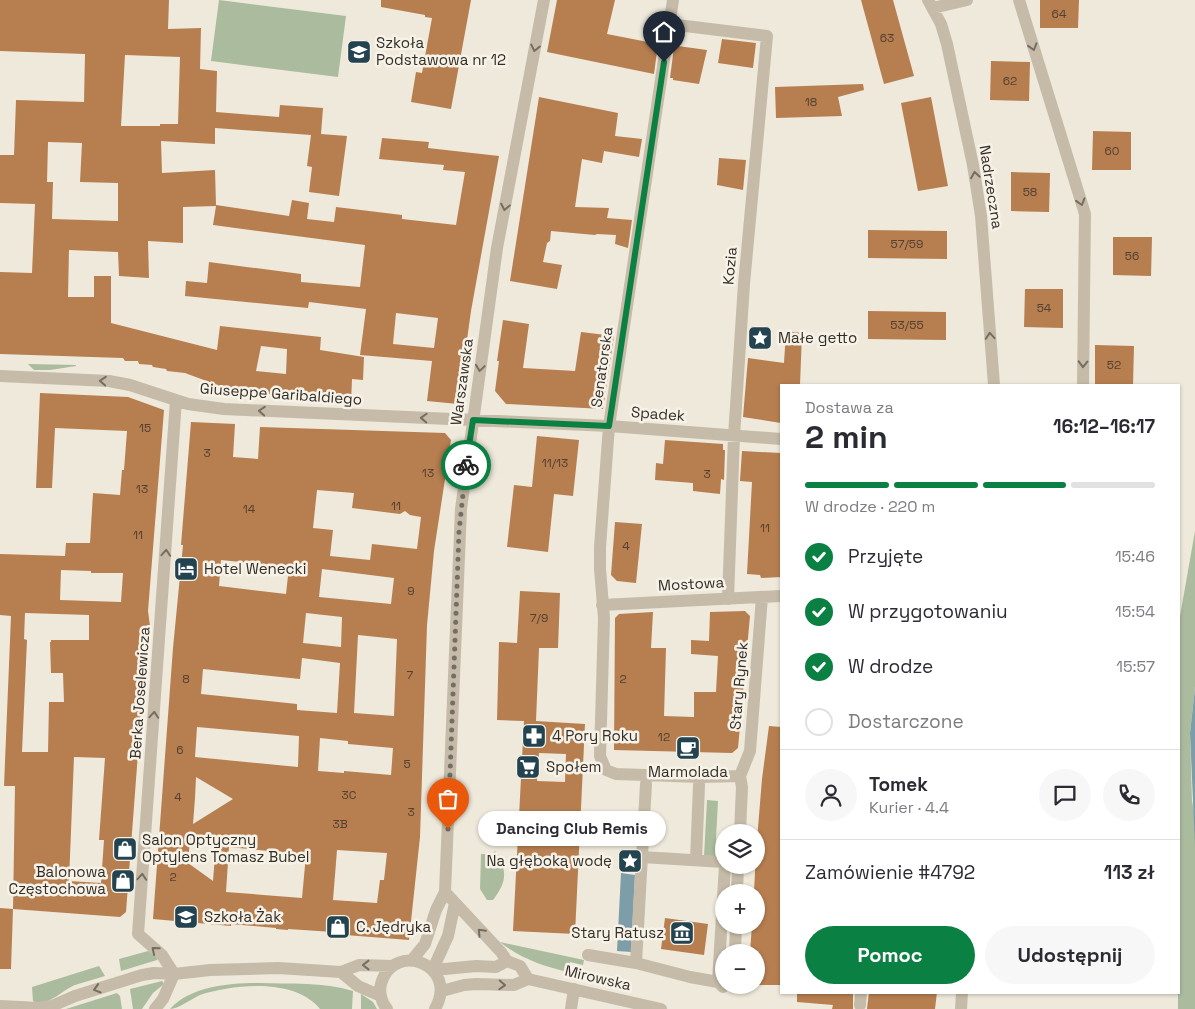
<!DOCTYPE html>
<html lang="pl">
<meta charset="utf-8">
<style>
body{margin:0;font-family:"Space Grotesk",sans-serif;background:#f7f7f7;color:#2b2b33;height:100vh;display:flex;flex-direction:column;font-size:19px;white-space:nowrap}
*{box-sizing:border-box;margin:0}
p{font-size:16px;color:#7c7c81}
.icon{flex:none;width:28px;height:28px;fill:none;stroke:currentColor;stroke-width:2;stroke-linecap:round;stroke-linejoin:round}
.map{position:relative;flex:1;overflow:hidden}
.details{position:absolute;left:780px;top:384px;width:400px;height:610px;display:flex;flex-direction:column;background:#fff;border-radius:0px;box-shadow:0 1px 4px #0004}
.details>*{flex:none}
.fabs{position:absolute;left:715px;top:824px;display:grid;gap:10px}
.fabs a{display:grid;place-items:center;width:50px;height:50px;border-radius:50%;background:#fff;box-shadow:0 1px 4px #0004;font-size:25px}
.pin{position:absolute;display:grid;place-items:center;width:42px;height:42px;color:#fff;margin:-51px -21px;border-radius:50% 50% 50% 0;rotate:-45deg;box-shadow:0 0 5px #0007}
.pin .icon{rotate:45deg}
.courier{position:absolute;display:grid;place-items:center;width:50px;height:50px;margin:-25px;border:4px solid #0b8043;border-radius:50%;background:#fff;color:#222;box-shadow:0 1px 6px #0007}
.bubble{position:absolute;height:35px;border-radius:18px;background:#fff;box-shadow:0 1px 4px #0004;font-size:16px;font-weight:700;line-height:35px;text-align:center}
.summary em{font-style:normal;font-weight:700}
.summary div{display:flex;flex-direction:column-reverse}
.summary{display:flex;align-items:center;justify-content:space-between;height:85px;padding:0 25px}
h1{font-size:32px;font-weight:700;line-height:38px}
.bar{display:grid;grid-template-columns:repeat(4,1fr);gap:8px 5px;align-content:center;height:60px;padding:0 25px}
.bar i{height:6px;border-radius:4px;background:#e1e1e2}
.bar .active{background:#0b8043}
.bar p{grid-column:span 4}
.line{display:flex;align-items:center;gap:12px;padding:0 25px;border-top:1px solid #e1e1e2}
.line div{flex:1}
.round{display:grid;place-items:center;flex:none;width:52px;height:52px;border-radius:26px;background:#f7f7f7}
ol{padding:0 25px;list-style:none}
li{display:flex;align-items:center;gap:15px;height:55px}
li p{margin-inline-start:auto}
li .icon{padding:5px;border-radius:50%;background:#0b8043;color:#fff;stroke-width:4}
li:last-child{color:#7c7c81}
li i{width:28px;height:28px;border:2px solid #e1e1e2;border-radius:50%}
.cta{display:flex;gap:10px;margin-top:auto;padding:10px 25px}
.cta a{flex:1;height:58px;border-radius:30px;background:#0b8043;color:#fff;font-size:20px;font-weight:700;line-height:58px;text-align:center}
.cta a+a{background:#f7f7f7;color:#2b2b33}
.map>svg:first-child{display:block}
</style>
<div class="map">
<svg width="1195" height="1009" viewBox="0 0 1195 1009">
<rect width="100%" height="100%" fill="#eee9db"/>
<path fill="#abbb9d" d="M219 0 346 16 338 77 211 61Z
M28 364 76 365V366L50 370H34Z
M1195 531V687L1190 733 1192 801 1195 816V1009H1178L1179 622Z
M707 800 718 801 715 857H704Z
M495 851C508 870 507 882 493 900H487L480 889 481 854H492Z
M500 942 584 960 583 965 570 962 568 972C543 966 520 958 500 942Z
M148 951 158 958 157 960 121 971 119 959Z
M99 966 105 976C95 979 85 982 75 985 62 990 46 1009 33 1001L32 987Z
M162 981 164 984 153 993 142 1009H133L130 989Z
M259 983C290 984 323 982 353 991L352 1009H320C295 978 235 984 200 995 191 999 178 1009 170 1009 191 986 229 983 259 983Z
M117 993 120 996 122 1009H66Z
M361 994 373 1002 377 1009H361Z"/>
<path fill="#7d9da8" d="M1195 688V846L1190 733Z
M621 873 635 875 631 952 617 951Z"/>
<path fill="#b77e50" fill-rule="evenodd" d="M0 0H169L168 29 201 28 200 69 217 71 216 112 279 117 280 105 323 108 321 134 347 136 339 196 309 192 312 167 307 166 311 135 215 128V144L161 141 162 173 215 170 216 205 289 216 292 200 309 203 307 219 334 222 336 207 402 215V219L456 225 465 172 443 170 444 165 379 159 382 138 429 142 428 148 499 156 471 311 458 404 427 401 432 361 360 355 366 309 309 302 308 308 185 296 186 281 207 283 209 262 301 274V282L360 287 365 245 213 225 216 206 183 207V243L148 241 149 278 119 276 118 252 69 250 68 297H94V276H111V323L217 350 220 326 321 337 320 350 364 357 363 380 352 379 351 403 336 402 311 398V397L211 390 212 383 185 373 167 371 166 369 153 367 152 365 139 364 138 361H125L123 358 0 354V272L32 273 35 204 0 203V155H14L16 100 84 102 85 54 0 51ZM125 55 180 57 178 124H160V126H121ZM48 142 82 143 80 182 118 183V221L52 219 53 182H47ZM396 313 438 318 434 348 393 344ZM261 346 287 349 286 374 256 371Z
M381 0H471L451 109 411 102 416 72 422 73 432 18 425 17V15L381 7Z
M557 0H615L607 34 658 44 654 74 547 52Z
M861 0H893L914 76 884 84Z
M1040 0H1079L1078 28H1040Z
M722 39 756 43 753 68 718 63Z
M678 46 707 50 699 84 673 80V78H670L674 47Z
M991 61 1030 62 1029 101 990 100Z
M863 84 864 90 838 97 842 116 776 118 775 87Z
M539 97 618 113 615 136 642 139 639 157 604 151 602 163 582 159 575 207 609 208 607 218 632 220 628 248 615 244 616 235 597 234 595 235 551 231 550 241 547 243 543 262 562 265 557 289 510 281Z
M931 97 948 186 918 191 901 103Z
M1093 131 1131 132V170H1092Z
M719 158 746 160 743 190 717 185Z
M1011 172 1050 173 1049 212 1011 211Z
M868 230 947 231V259L868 258Z
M1113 237H1152L1151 276 1113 275Z
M1025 289H1063V328L1024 327Z
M868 311 946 312V340L868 339Z
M503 320 529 324 523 368 575 371 581 332 614 336 603 409 506 404 495 391 499 361H497Z
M786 331 802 333 800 385H781V423L743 417 748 358 784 363Z
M1095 345 1134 346 1133 385 1095 384Z
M40 393 128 397 164 410 148 611 150 626 147 634 126 912 120 917 13 909 15 786H4L11 616 0 615V554L65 556 66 543H90L93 493 120 495 122 470H124L127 431 55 428 52 488H36ZM61 570 91 571V573H123L121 602 60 600ZM25 613 89 615V640H51V642H50L51 673H63L64 702H49L48 752H22L27 640 24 639ZM74 757 105 758 99 840H104L101 883 69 881Z
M191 422 235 424 233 457 258 459 260 427 445 433 451 440 434 551 427 625 420 837 409 940 333 934V932L288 929V930L276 929V928L231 924V926L153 919 173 648 183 545H181ZM317 490 354 493 352 508 400 514 405 511 410 515 421 517 417 549 372 544 370 560 330 556 333 530 313 528ZM221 560 289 567 286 594 219 586ZM322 569 394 578 391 604 319 597ZM306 613 342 617 341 647 303 643ZM358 635 397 639 394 716 354 713ZM302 658 340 663 337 713 297 710V704L201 694 203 669 300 679ZM197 727 299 736 298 767 195 757ZM320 738 348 741V744L393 748 391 775 344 771V773L318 771ZM196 777 233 799 193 824 195 798ZM190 839 216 842 213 881 188 863ZM229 847 306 855 302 898 226 892ZM337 850 387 853 384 880H380L377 903 333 900Z
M537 436 579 440 573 496 554 494 548 552 507 547 514 485 532 487Z
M665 440 723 444V450H725L724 480 721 479 720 494 693 491V483L655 480 656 463 663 464Z
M742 451 781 453V577L761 578 760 575 747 574 752 482 740 481Z
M615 522 642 524 636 583 617 581 611 575Z
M520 591 560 593 558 648H539L536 721 585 724 575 934 513 931 524 721 497 720 499 642 517 643ZM539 753 566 754 565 782 537 781ZM536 812 564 813 562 843 535 842Z
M745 611 750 616 738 748 732 753 614 750 615 618 619 614 653 612 651 648H666L664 716 694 717V692H716L718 656 691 654V640L709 641 710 612Z
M769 726 781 727V985H756V952H750L752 925H756V892H754L756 852 762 779Z
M0 908 13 909 11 969H0Z
M665 918 708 924 704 955 661 949Z
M797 992H853V1009H832L833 1005 797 1002Z
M869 992H937L935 1009H867Z"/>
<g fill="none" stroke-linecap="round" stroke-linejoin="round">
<path stroke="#c5bba8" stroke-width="12" d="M673 0 609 426 600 547V569L604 618 600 756 606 770 616 774 700 777 740 776
M928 0 941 24 947 44 973 165 981 216 994 385
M1019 0 1085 214 1083 385
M933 8 967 0
M669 24 767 36 744 284 734 436 728 599
M0 376 109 381 130 385 188 404 224 409 609 426 781 439
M602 605 781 596
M740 832 742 787 740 776 750 751 762 597
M642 857 724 862
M696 860 699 785
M445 892 501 952 507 961
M737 892 738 865
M735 952 736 925
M588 955 636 963 690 977 718 982 723 987
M412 960 425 944 436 910 445 892 461 509 497 248 544 0
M507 961 520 966 528 979
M636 963 646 784
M433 969 448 936 455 903
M434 970 476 966 496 967 507 961
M341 972 358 986 381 996
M174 974 162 955 138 934 176 400
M718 982 725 865
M442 991 464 985 476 984 514 985 528 979 661 1009
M860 1005 861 992
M0 1006 39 1008 52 1006 75 996 142 975 154 973 174 974 210 970 278 968 341 972 359 965 393 966
M155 1009 163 999 174 974
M387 1009C381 1002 379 992 381 984 393 940 460 964 435 1009
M571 1009 574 989
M961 1009 962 992"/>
</g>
<defs><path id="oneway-chevron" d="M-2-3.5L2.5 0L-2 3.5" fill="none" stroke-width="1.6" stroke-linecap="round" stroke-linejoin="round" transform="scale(1.25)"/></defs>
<g stroke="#756d61">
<use href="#oneway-chevron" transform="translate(1033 47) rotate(73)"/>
<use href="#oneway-chevron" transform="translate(535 48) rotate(102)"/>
<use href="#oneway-chevron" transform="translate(975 175) rotate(-99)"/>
<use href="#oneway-chevron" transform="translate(1081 202) rotate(73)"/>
<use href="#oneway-chevron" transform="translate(505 207) rotate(101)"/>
<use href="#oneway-chevron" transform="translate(990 336) rotate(-94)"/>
<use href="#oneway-chevron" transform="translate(1083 364) rotate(91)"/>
<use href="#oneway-chevron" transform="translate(480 368) rotate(98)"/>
<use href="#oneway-chevron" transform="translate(103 381) rotate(-176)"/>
<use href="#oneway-chevron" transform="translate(262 411) rotate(-176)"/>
<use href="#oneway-chevron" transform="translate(424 418) rotate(-178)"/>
<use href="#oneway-chevron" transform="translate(166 553) rotate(-86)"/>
<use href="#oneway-chevron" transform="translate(154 715) rotate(-86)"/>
<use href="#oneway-chevron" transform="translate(142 877) rotate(-86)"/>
<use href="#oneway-chevron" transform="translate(481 932) rotate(-133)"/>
<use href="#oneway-chevron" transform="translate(155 950) rotate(-140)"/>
<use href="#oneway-chevron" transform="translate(366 965) rotate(180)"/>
<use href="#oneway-chevron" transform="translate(502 985) rotate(3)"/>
<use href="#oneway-chevron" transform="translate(97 989) rotate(163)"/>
</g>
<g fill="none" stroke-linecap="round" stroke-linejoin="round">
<path stroke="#746f66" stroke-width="5" stroke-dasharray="0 9" d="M448 829 459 532 466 465"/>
<path stroke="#0b8043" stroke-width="6" d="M466 465 473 420 609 426 664 62"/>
</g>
<defs>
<symbol id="school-square" viewBox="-11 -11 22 22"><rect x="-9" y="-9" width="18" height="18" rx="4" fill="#22434f" stroke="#f7f2e7"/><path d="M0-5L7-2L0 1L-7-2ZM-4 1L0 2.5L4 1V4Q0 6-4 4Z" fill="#fff"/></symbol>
<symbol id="sight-square" viewBox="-11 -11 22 22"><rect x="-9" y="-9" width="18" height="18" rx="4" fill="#22434f" stroke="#f7f2e7"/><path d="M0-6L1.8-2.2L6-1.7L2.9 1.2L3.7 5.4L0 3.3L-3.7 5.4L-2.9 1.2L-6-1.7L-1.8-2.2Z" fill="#fff"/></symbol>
<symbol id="hotel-square" viewBox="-11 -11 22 22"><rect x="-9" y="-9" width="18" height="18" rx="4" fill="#22434f" stroke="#f7f2e7"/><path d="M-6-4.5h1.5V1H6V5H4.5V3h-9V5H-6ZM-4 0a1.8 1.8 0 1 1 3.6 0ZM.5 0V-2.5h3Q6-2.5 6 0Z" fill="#fff"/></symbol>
<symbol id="pharmacy-square" viewBox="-11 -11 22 22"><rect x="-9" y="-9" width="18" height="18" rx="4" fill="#22434f" stroke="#f7f2e7"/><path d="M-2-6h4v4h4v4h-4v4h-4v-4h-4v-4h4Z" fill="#fff"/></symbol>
<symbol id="cafe-square" viewBox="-11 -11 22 22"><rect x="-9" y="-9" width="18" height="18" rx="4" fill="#22434f" stroke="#f7f2e7"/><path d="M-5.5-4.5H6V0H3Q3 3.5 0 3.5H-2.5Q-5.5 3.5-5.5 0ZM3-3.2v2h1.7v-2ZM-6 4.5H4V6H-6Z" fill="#fff"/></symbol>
<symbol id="supermarket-square" viewBox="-11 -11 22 22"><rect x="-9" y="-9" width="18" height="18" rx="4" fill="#22434f" stroke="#f7f2e7"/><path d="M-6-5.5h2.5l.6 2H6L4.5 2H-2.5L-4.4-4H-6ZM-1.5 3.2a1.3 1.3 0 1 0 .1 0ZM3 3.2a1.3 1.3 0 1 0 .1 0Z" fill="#fff"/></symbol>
<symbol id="shop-square" viewBox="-11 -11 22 22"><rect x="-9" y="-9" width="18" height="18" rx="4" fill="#22434f" stroke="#f7f2e7"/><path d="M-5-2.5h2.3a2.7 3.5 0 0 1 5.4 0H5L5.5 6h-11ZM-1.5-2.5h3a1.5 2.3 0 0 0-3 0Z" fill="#fff"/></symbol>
<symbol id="museum-square" viewBox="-11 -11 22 22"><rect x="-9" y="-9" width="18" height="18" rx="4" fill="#22434f" stroke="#f7f2e7"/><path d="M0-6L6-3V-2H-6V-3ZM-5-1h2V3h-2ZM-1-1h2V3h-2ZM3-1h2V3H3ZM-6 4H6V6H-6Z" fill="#fff"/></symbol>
</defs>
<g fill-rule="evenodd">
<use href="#school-square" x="345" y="38" width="28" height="28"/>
<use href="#sight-square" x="746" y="324" width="28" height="28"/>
<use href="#hotel-square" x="172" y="555" width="28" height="28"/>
<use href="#pharmacy-square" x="520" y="722" width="28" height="28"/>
<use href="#cafe-square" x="674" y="734" width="28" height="28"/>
<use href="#supermarket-square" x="514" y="753" width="28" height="28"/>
<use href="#shop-square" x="111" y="835" width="28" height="28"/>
<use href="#sight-square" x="616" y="847" width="28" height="28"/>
<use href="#shop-square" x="109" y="867" width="28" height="28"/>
<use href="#school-square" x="172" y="903" width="28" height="28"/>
<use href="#shop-square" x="324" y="913" width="28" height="28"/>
<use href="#museum-square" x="668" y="919" width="28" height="28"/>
</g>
<g text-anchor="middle" stroke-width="5" stroke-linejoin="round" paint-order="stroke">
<g font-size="12" fill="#544131">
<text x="1059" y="18">64</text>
<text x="887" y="42">63</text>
<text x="1010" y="85">62</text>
<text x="811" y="106">18</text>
<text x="1112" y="155">60</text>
<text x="1030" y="196">58</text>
<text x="907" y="248">57/59</text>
<text x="1132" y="260">56</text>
<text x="1044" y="312">54</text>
<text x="907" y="329">53/55</text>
<text x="1114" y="369">52</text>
<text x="145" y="432">15</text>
<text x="207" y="457">3</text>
<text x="555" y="467">11/13</text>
<text x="428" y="477">13</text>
<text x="707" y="478">3</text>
<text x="142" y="493">13</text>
<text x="396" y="510">11</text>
<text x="249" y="513">14</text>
<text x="765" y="532">11</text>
<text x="138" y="539">11</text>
<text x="626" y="550">4</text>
<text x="411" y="595">9</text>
<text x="539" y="622">7/9</text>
<text x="410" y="679">7</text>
<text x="186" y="683">8</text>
<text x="623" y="683">2</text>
<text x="664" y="741">12</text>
<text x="180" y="754">6</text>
<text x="407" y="768">5</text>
<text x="349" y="799">3C</text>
<text x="178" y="801">4</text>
<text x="411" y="816">3</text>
<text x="340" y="828">3B</text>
<text x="173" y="881">2</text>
</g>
<g font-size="15" fill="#332d27" stroke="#f7f2e7" text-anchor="start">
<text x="376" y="48">Szkoła<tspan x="376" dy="17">Podstawowa nr 12</tspan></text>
<text x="778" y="343">Małe getto</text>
<text x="204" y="574">Hotel Wenecki</text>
<text x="552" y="741">4 Pory Roku</text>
<text x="546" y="772">Społem</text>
<text x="688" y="777" text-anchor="middle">Marmolada</text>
<text x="142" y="845">Salon Optyczny<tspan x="142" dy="17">Optylens Tomasz Bubel</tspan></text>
<text x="612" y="866" text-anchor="end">Na głęboką wodę</text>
<text x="106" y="877" text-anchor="end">Balonowa<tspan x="106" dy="17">Częstochowa</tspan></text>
<text x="204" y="922">Szkoła Żak</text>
<text x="356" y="932">C. Jędryka</text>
<text x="664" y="938" text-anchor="end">Stary Ratusz</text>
</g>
<g font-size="15" fill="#332d27" stroke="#f7f2e7">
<text transform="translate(991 187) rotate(81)" y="5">Nadrzeczna</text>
<text transform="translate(730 266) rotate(-85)" y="5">Kozia</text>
<text transform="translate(602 367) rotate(-82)" y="5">Senatorska</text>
<text transform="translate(462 382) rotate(-82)" y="5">Warszawska</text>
<text transform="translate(281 394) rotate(4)" y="5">Giuseppe Garibaldiego</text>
<text transform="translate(658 414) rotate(4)" y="5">Spadek</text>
<text transform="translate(691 584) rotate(-3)" y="5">Mostowa</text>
<text transform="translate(739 686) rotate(-85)" y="5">Stary Rynek</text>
<text transform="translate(140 693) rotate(-86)" y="5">Berka Joselewicza</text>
<text transform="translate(598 978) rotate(13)" y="5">Mirowska</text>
</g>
</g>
</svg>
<div class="fabs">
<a><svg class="icon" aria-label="layers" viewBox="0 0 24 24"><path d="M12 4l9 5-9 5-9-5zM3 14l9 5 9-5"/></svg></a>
<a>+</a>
<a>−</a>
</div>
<div class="pin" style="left:448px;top:829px;background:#ea580c"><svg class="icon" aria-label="bag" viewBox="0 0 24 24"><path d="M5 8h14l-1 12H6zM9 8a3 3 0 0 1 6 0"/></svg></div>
<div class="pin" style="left:664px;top:62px;background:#1f2937"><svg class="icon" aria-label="home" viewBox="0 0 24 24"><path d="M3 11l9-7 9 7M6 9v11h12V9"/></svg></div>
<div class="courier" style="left:466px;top:465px"><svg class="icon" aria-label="bike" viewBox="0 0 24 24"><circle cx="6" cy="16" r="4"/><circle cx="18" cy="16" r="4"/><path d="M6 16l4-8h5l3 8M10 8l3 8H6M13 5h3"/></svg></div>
<div class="bubble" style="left:478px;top:811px;width:188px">Dancing Club Remis</div>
<section class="details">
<div class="summary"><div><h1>2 min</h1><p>Dostawa za</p></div><em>16:12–16:17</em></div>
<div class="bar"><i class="active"></i><i class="active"></i><i class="active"></i><i></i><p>W drodze · 220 m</p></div>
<ol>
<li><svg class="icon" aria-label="check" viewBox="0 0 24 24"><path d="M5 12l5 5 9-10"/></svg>Przyjęte<p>15:46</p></li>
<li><svg class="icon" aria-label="check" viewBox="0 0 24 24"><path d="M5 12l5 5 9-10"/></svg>W przygotowaniu<p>15:54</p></li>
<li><svg class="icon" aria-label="check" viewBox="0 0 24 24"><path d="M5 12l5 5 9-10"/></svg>W drodze<p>15:57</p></li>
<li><i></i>Dostarczone</li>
</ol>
<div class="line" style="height:90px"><a class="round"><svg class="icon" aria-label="person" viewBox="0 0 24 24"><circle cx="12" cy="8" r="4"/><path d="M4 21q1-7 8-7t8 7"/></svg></a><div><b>Tomek</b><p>Kurier · 4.4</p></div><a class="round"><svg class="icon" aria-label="chat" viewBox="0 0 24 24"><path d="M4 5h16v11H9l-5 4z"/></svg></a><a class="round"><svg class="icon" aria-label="phone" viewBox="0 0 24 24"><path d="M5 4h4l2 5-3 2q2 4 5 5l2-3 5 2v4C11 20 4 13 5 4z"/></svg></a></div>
<div class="line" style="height:65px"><div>Zamówienie #4792</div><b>113 zł</b></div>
<div class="cta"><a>Pomoc</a><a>Udostępnij</a></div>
</section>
</div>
